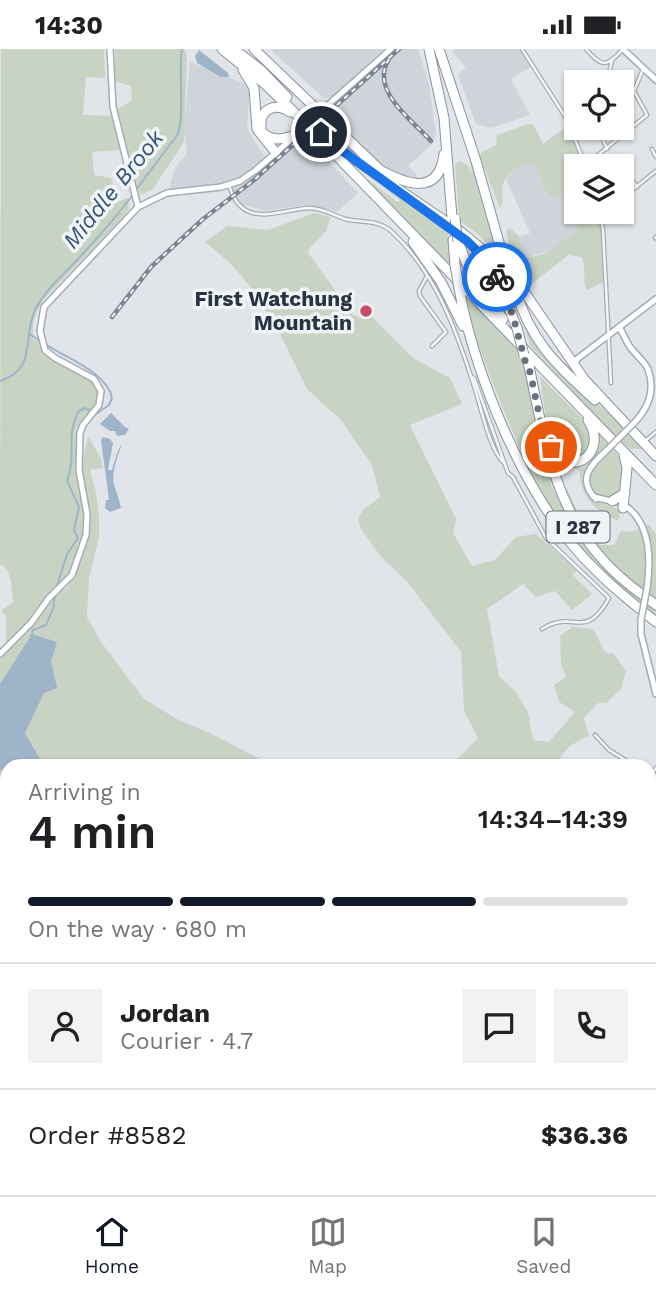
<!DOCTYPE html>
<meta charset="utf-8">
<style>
body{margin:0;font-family:"Work Sans",sans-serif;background:#f2f2f2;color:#202124;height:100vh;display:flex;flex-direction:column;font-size:26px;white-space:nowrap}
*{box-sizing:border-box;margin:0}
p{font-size:23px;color:#757577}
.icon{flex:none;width:38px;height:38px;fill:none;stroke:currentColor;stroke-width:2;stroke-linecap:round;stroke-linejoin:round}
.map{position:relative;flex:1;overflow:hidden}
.side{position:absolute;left:0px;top:710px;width:656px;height:436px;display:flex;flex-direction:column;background:#fff;border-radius:21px 21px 0 0;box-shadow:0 2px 5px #0004}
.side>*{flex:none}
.fabs{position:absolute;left:564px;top:21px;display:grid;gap:14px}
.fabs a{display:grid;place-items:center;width:70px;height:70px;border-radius:0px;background:#fff;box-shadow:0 2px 5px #0004;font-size:35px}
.pin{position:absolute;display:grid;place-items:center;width:60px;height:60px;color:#fff;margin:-30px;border:4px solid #fff;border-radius:50%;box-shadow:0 2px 7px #0007}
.courier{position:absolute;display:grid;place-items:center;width:70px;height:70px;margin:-35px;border:5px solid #1a73e8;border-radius:50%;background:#fff;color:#222;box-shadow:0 2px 9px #0007}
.summary em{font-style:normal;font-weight:600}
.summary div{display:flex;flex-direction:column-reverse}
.summary{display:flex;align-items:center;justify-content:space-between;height:119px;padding:0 28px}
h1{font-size:46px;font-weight:600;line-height:52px}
.bar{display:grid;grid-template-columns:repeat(4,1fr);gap:10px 7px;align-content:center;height:84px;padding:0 28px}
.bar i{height:9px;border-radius:5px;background:#e0e0e0}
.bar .selected{background:#111827}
.bar p{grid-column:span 4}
.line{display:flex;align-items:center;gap:18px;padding:0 28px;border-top:2px solid #e0e0e0}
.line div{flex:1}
.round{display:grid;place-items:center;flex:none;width:74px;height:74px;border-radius:0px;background:#f2f2f2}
.status{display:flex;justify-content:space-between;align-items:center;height:49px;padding:0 35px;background:#fff;direction:ltr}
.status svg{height:19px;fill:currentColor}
.tab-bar{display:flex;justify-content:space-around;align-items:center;height:98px;border-top:2px solid #e0e0e0;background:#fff;font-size:19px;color:#757577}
.tab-bar a{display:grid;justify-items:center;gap:4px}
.tab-bar .selected{color:#111827}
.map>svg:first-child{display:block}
</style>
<div class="status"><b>14:30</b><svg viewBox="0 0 49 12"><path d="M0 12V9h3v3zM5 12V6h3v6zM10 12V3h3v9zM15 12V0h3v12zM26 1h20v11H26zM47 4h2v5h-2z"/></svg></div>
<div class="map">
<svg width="656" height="1146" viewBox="0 0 656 1146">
<rect width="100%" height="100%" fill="#e1e5e9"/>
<path fill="#cfd4db" d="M273 0H384L332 48 324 49 273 3Z
M399 0H418L429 35 436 85 430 97 408 117 416 125 417 130 413 134 388 123 341 79 340 74 331 64Z
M455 0H524L532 17 511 30 530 66 491 79 476 75 458 26 466 18 452 3Z
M190 13 250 37 247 80 262 104 274 116 305 87 358 144 338 162 304 156 266 162 241 155 222 134 169 140 175 119 187 104 184 79Z
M536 112 542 135 549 147 567 150 578 179 556 200 527 208 522 206 520 188 530 184 506 130 515 119Z"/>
<path fill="#c8d3c3" d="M1 0H104L105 29 86 28 83 66 111 67 122 101 92 103 94 126 111 129 117 153 128 149 129 160 121 170 44 250C35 263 32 273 33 290L40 294 44 303 94 333 104 347 103 352 82 370 76 380 77 422 85 469 84 484 73 520 56 545 67 539 76 524 89 486 88 461 82 434V416L88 387 102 412 103 419 90 421 96 443 99 468V488L89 530 87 568 101 593 144 650 177 670 210 684 274 717 7 718V953L0 951V608L8 600 6 595V567L1 562 13 553C11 540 13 521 0 515Z
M115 0H184L187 7 184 93 152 141 140 146 117 60 132 52 131 37 114 32Z
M528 75 534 76 543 95 567 77 584 117H576V163H597L602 184 604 233 587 241C581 228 588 221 581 208L568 206 527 239 515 225 506 182 510 179 520 188 522 206C542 214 565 191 578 178L567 150 549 147 542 135 536 113C522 117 507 120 503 136 501 145 505 150 500 159L499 157 479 105 496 96 497 86Z
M468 97 499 207 478 185 459 171 455 115 461 112 468 117 472 125Z
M360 120 448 184 451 221 358 123 396 152 398 153 400 151Z
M314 164 331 168 326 182 308 201 309 205 353 266 364 271 370 266 413 309 450 329 462 355 410 376 456 470 453 484 472 517 495 511 516 488 536 485 577 522 572 525 592 545 572 561 555 542 536 548 523 535 487 560 499 627 515 642 528 663 533 691 549 693 575 663 559 653 554 636 566 628 561 615 560 587 572 578 593 580 605 603 614 605 626 622 621 640 606 654H598L584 669 589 687C572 695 564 699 557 717H451L478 689 464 662 461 603 406 531 382 509 361 480 358 470 364 460 380 448 372 416 341 371 307 340 278 281 249 236 231 215 205 193 227 177 268 181Z
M460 189C491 212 501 247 516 281 491 250 473 226 460 189Z
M464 244 522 305 551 435 573 480 595 510 613 528 656 562V567C628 545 600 523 577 495 539 448 515 391 493 335 482 305 470 276 464 244Z
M523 273 572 333 616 371 642 400H630L616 388 530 296Z
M540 327 586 373 593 387C588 398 586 409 572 409 547 409 543 346 540 327Z
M599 385 609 395 597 407 585 437 592 451 621 461 618 472C596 462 579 448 580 422L575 419 560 428 556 414 581 415Z
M613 399 625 417 622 443 615 450 598 448 591 440 590 425Z
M563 438 567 441 580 467 600 496H614L621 482 629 483 640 480 647 507 644 541C605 510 583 483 563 438Z
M649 476 656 485V549L650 545C653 521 653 500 646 476Z
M651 755 656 758V924L649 929Z
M81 1139H274L266 1146H81Z
M371 1139H378L384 1144 390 1139H446L435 1146H360Z
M588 1139H648L653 1146H592Z"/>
<path fill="#9eb4c8" d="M199 1 228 24 229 28H221L197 14 195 7Z
M111 364 125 378 129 380 125 386 117 387 115 382H110L100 375Z
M103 388 110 390 113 394 108 421H112C114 414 118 399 122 395 118 406 111 424 114 436 117 444 119 450 121 459L110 463 105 459 106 451H109L101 391Z
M32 585 57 593 51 612 57 639 44 644 25 684 44 717 7 718V727L0 720V635Z"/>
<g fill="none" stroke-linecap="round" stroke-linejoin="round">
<path stroke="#9eb4c8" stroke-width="2" d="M135 142 178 85C185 58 178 28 182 0
M30 285 41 293
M45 295C66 309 108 324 112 349L109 356 96 365
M0 332C38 320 22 288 35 261 45 241 61 228 76 212 96 191 115 169 132 147
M56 540 67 505 78 489 74 481 79 458 67 432C77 406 65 385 79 362L85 359 91 362
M31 588 33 581 46 576 53 560 55 545
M140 1139 141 1146"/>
<defs>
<path id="street" d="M522 0 566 69 586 117
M586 0C602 19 607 18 623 0
M602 30 609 24 612 12
M621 52 634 42 644 18
M598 79 607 100
M652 100 656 108
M587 115 647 66 634 42
M625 122 637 138
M229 136C242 181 276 161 309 159 323 159 333 166 345 170 361 174 377 170 391 182 436 223 457 283 475 340 481 359 490 402 504 414
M621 150 656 122
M600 163 603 182 611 334
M655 189 656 188
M427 227 419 242 420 247 446 283 432 297
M471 328 474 329 508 424 513 428 546 489 609 549C584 594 574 559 542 580
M645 392 656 383
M595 686 609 701 637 718
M649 730 656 719
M649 933 656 928
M0 989 7 986
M649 1003 651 1005
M649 1046 656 1044
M652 1094 656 1092
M0 1099H7
M10 1139V1146
M63 1139V1146
M468 1139 472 1146
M559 1139 562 1146
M353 1146 359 1139
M482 1146 492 1139"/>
<path id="secondary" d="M110 0 113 58 138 158
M623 0 656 31
M320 63 391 0
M619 278C623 284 626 292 630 298 636 306 644 312 648 320 656 342 648 360 633 375
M575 315 577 310 656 250
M594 448 615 453
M596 450C575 429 593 414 609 399
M624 456C651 473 651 510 647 539
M641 571V585L656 645
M0 605 31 574 49 549 72 526 86 486 87 465 79 421 80 384 83 376 99 356 101 342 94 330 55 309 45 301 40 282 44 258 138 158 167 144 221 138 240 132 256 121 304 79"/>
<path id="highway" d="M222 0 266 36 297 66 656 436
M234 0 261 21 287 48
M254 0 381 122
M429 0 444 69 452 168
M439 0 476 112 504 211
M243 21 254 39 257 80 276 104
M261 79C259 60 275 53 290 63
M263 84C274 93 283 90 296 86
M326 88 344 103 461 183 494 210 523 241 584 330 656 407
M380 121C406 135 439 148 444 105
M453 191 455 216
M458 192 471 226 503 270
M413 193 441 233 463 277
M477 200 495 225 517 279
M459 239C473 318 515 421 563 484 589 519 622 546 656 573
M515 239C530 292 556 315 595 351
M527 308C543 380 551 454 603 511 618 528 637 542 656 556
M549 392C564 434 611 407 588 371
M612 452 625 444
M623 459 627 419 624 406"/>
</defs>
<use href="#street" stroke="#a6acb3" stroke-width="5"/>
<use href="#secondary" stroke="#a6acb3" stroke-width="8"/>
<use href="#highway" stroke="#89939f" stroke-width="11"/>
<use href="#street" stroke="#f4f5f8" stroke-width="2.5"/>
<use href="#secondary" stroke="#fff" stroke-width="5"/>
<use href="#highway" stroke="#fff" stroke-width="9"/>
<defs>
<path id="rail" d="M389 10C369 41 412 71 431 92
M112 268 151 218 203 170 254 131 399 0"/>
</defs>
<use href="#rail" stroke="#7b8592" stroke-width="4.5"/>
<use href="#rail" stroke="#f1f4f7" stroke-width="2" stroke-dasharray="5" stroke-linecap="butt"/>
<defs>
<path id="secondary-bridge" d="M304 79 316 68
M609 399 633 375
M641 571 647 539"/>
<path id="highway-bridge" d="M455 170 458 192
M504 211 510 235
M455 216 459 239
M517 279 524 306"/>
</defs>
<use href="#secondary-bridge" stroke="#a6acb3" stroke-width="8" stroke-linecap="butt"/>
<use href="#highway-bridge" stroke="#89939f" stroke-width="11" stroke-linecap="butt"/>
<use href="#secondary-bridge" stroke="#fff" stroke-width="5"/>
<use href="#highway-bridge" stroke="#fff" stroke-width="9"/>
</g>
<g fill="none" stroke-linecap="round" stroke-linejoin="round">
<path stroke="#6a717c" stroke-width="7" stroke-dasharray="0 12.6" d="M497 228 513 267 527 319 530 323 541 374 551 398"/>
<path stroke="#1a73e8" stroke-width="9" d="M321 83 344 103 467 192 486 211 497 228"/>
</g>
<circle fill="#c94c64" stroke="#f1f4f7" stroke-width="2.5" cx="366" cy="262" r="7"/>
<g text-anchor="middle" stroke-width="7" stroke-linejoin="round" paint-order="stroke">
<rect fill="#f1f4f7" stroke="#666d78" stroke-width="2" x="546.5" y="462.5" width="63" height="31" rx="5"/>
<g font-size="19" font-weight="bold" fill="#2a3341">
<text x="578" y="485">I 287</text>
</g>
<g font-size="21" font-weight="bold" fill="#2a3341" stroke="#f1f4f7" text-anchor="end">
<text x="352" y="257">First Watchung<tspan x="352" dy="24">Mountain</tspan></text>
</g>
<g font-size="23" font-style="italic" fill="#365473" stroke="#f1f4f7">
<text transform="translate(113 140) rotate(-51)" y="8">Middle Brook</text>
</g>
</g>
</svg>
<div class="fabs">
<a><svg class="icon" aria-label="locate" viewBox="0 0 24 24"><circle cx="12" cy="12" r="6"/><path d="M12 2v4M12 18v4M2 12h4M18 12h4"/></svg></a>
<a><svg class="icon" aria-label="layers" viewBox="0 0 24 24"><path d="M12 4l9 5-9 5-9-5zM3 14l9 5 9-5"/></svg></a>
</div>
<div class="pin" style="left:551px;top:398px;background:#ea580c"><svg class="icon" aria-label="bag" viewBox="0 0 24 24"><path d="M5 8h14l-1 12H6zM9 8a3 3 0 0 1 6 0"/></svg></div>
<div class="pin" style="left:321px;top:83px;background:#1f2937"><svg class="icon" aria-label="home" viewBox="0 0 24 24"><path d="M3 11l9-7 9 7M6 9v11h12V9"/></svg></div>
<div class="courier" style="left:497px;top:228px"><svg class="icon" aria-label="bike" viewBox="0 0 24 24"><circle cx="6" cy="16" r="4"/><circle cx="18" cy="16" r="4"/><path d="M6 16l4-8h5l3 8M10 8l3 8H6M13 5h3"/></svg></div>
<section class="side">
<div class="summary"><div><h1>4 min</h1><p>Arriving in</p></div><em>14:34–14:39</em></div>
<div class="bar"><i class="selected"></i><i class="selected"></i><i class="selected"></i><i></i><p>On the way · 680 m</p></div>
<div class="line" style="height:126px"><a class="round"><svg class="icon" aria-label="person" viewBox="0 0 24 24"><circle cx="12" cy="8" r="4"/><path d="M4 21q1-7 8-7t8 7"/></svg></a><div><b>Jordan</b><p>Courier · 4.7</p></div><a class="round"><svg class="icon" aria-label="chat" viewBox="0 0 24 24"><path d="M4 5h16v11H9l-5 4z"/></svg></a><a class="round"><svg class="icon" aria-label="phone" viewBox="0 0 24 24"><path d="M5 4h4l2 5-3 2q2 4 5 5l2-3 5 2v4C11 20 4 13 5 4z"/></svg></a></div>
<div class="line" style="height:91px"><div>Order #8582</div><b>$36.36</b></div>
</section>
</div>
<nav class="tab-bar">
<a class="selected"><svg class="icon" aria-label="home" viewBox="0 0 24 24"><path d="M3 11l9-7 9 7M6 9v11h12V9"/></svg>Home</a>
<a><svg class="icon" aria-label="map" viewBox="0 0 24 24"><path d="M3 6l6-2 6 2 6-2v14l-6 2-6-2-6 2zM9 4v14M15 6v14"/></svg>Map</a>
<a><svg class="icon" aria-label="saved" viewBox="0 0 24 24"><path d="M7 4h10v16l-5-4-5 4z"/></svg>Saved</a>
</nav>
